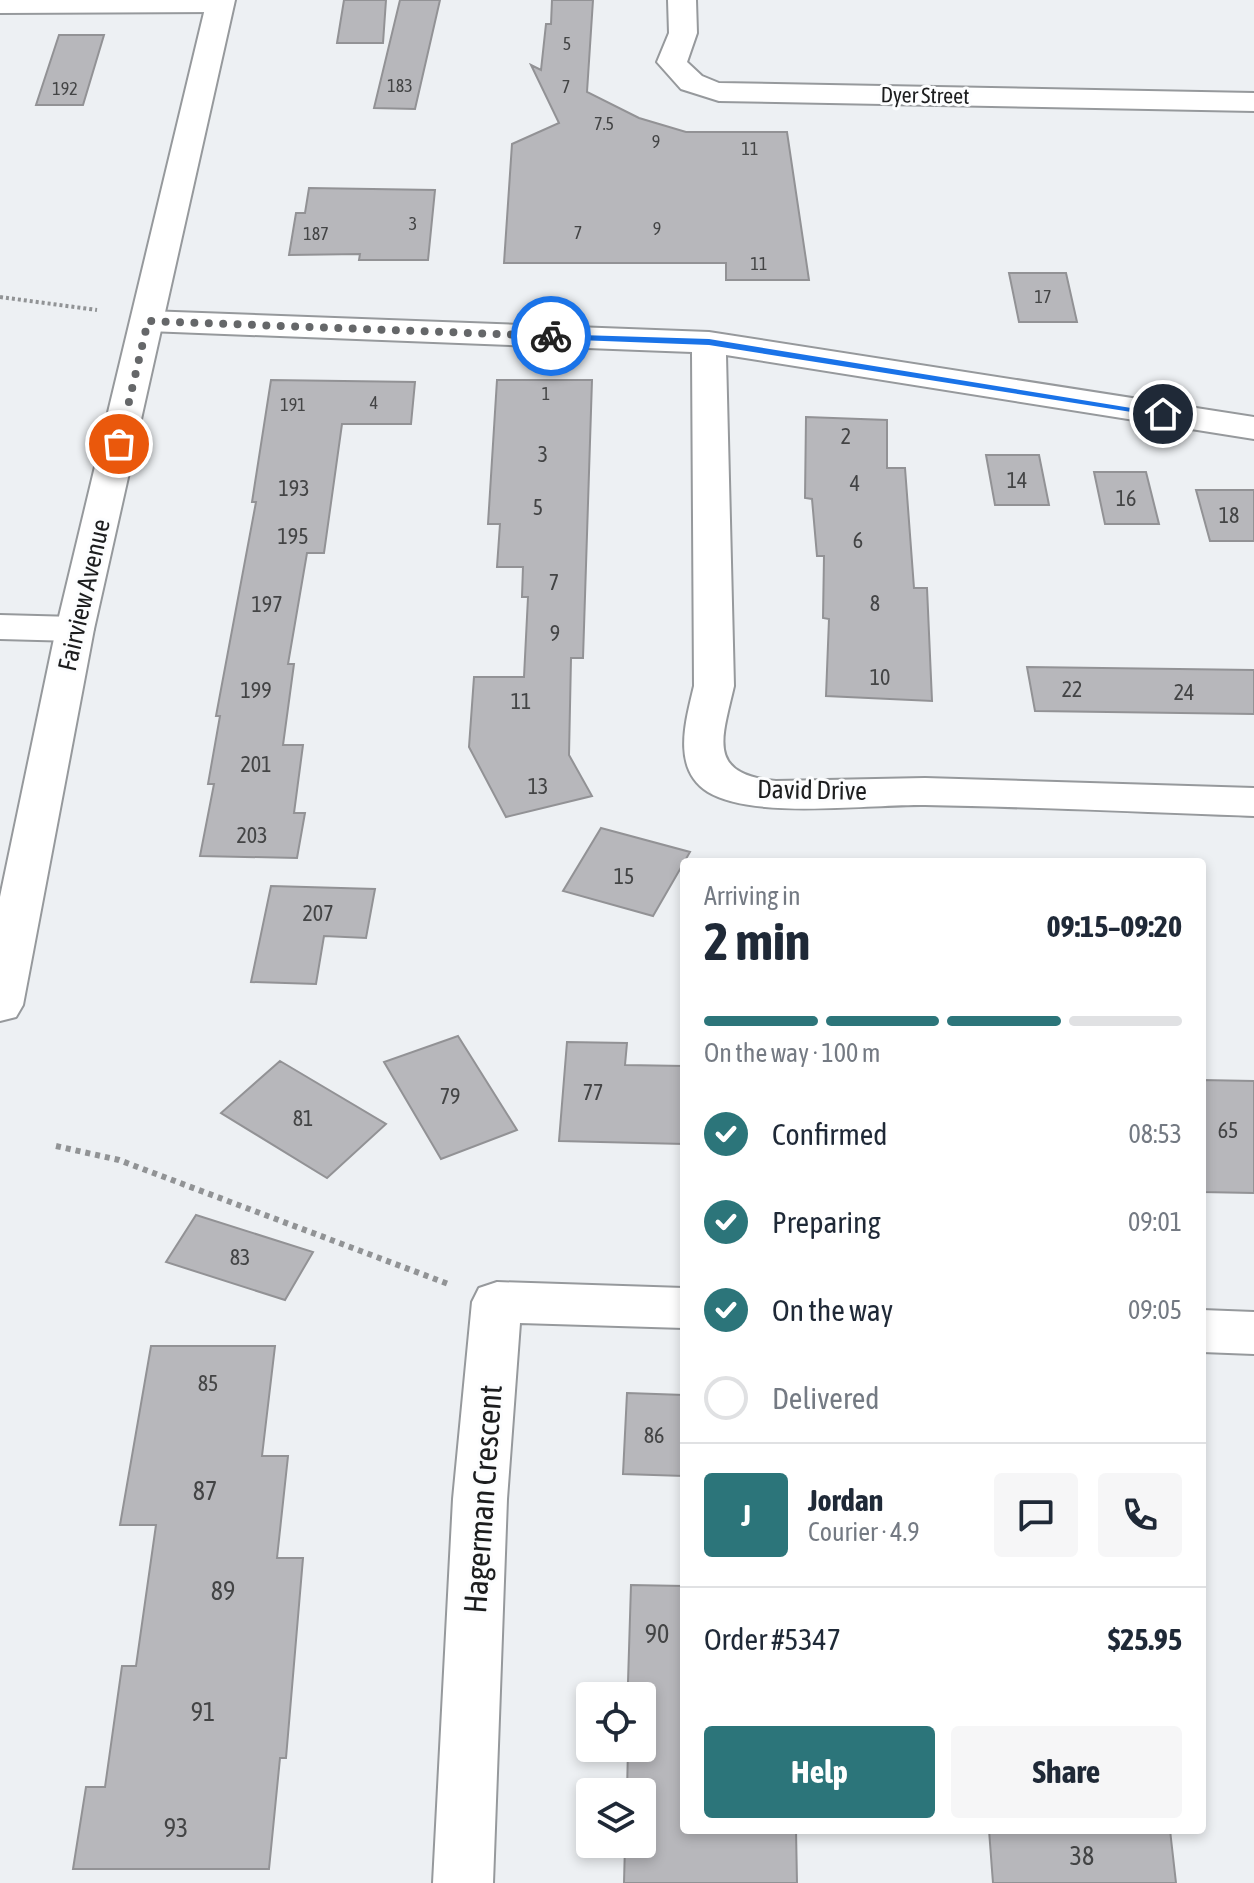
<!DOCTYPE html>
<meta charset="utf-8">
<style>
body{margin:0;font-family:"Asap Condensed",sans-serif;background:#f6f6f7;color:#1f2937;height:100vh;display:flex;flex-direction:column;font-size:30px;white-space:nowrap}
*{box-sizing:border-box;margin:0}
p{font-size:26px;color:#747a83}
.icon{flex:none;width:44px;height:44px;fill:none;stroke:currentColor;stroke-width:2;stroke-linecap:round;stroke-linejoin:round}
.map{position:relative;flex:1;overflow:hidden}
.side{position:absolute;left:680px;top:858px;width:526px;height:976px;display:flex;flex-direction:column;background:#fff;border-radius:8px;box-shadow:0 4px 12px #0003}
.side>*{flex:none}
.controls{position:absolute;left:576px;top:1682px;display:grid;gap:16px}
.controls a{display:grid;place-items:center;width:80px;height:80px;border-radius:8px;background:#fff;box-shadow:0 4px 12px #0003;font-size:40px}
.pin{position:absolute;display:grid;place-items:center;width:68px;height:68px;color:#fff;margin:-34px;border:4px solid #fff;border-radius:50%;box-shadow:0 2px 8px #0007}
.courier{position:absolute;display:grid;place-items:center;width:80px;height:80px;margin:-40px;border:6px solid #1a73e8;border-radius:50%;background:#fff;color:#222;box-shadow:0 2px 10px #0007}
.summary em{font-style:normal;font-weight:700}
.summary div{display:flex;flex-direction:column-reverse}
.summary{display:flex;align-items:center;justify-content:space-between;height:136px;padding:0 24px}
h1{font-size:52px;font-weight:700;line-height:60px}
.bar{display:grid;grid-template-columns:repeat(4,1fr);gap:12px 8px;align-content:center;height:96px;padding:0 24px}
.bar i{height:10px;border-radius:6px;background:#e0e1e3}
.bar .active{background:#2c757a}
.bar p{grid-column:span 4}
.line{display:flex;align-items:center;gap:20px;padding:0 24px;border-top:2px solid #e0e1e3}
.line div{flex:1}
.round{display:grid;place-items:center;flex:none;width:84px;height:84px;border-radius:8px;background:#f6f6f7}
ol{padding:0 24px;list-style:none}
li{display:flex;align-items:center;gap:24px;height:88px}
li p{margin-inline-start:auto}
li .icon{padding:8px;border-radius:50%;background:#2c757a;color:#fff;stroke-width:4}
li:last-child{color:#747a83}
li i{width:44px;height:44px;border:4px solid #e0e1e3;border-radius:50%}
.primary-button{display:flex;gap:16px;margin-top:auto;padding:16px 24px}
.primary-button a{flex:1;height:92px;border-radius:8px;background:#2c757a;color:#fff;font-size:32px;font-weight:700;line-height:92px;text-align:center}
.primary-button a+a{background:#f6f6f7;color:#1f2937}
.map>svg:first-child{display:block}
</style>
<div class="map">
<svg width="1254" height="1883" viewBox="0 0 1254 1883">
<rect width="100%" height="100%" fill="#edf0f3"/>
<path fill="#b7b7bb" stroke="#929295" stroke-width="2" d="M344 0H386L383 43H337Z
M400 0H440L415 109 374 108Z
M552 0H593L587 92 639 118 686 132H787L809 280H726V263H504L512 144 559 123 531 65 541 70 546 24H551Z
M59 35H104L83 105H36Z
M309 188 435 190 428 260H359L360 254 289 255 296 213H305Z
M1009 273H1066L1077 322H1019Z
M271 380 415 382 411 424H342L324 553H307L288 664H294L283 745H303L294 813H305L297 858 200 856 214 784H208L220 716H216L256 502H252Z
M497 380H592L583 658H571L569 755 592 796 506 817 469 747 474 677H524L528 597H522L523 567H497L500 524H488Z
M806 417 887 420V468H905L914 588H927L932 701 826 696 829 619 823 618 824 556H817L812 499 805 498Z
M986 455H1039L1049 505H995Z
M1094 472H1146L1159 524H1105Z
M1196 490H1254V541H1210Z
M1027 667 1254 670V714L1035 711Z
M601 828 690 852 653 916 563 891Z
M271 886 375 889 366 938 324 936 316 984 251 982Z
M458 1036 517 1130 441 1159 384 1062Z
M567 1042 627 1043 625 1065 684 1066V1144L559 1141Z
M280 1061 386 1124 327 1178 221 1113Z
M1202 1080 1254 1081V1193L1202 1192Z
M196 1215 313 1252 285 1300 166 1262Z
M151 1346H275L262 1456H288L277 1558H303L286 1758H280L269 1869H73L86 1787H105L122 1666H136L156 1525H120Z
M627 1393 684 1395V1476L623 1474Z
M631 1585 684 1586V1830H796L797 1883H624L625 1844H642V1792H627L628 1748H642V1696H629L628 1682Z
M989 1830H1170L1176 1883H993Z"/>
<g fill="none" stroke-linecap="round" stroke-linejoin="round">
<defs>
<path id="minor" d="M0 0H231L234 4 230 10 220 12 0 13Z
M668 0H696L697 33 687 62 702 76 719 83 1254 93V111L719 101 681 89 657 62 669 33Z
M148 311 709 332 1254 417V439L726 355 734 686C722 739 706 774 776 781L925 778 1254 788V816C1144 812 1035 807 925 805 869 804 755 820 708 792 671 769 686 720 694 686L692 352 148 331 136 328 131 321 136 314Z
M0 615 75 617 89 620 94 629 89 638 75 641 0 639Z
M497 1282 684 1288V1328L520 1323 507 1499 493 1883H433L453 1499 472 1302 479 1288Z
M1202 1310 1254 1312V1354L1202 1352Z"/>
<path id="major" d="M207 0H235L94 629 23 1005 16 1017 0 1021V897L56 629Z"/>
</defs>
<use href="#minor" stroke="#96999c" stroke-width="4"/>
<use href="#major" stroke="#96999c" stroke-width="4"/>
<path stroke="#919395" stroke-width="4" stroke-dasharray="3 3" stroke-linecap="butt" d="M0 297 97 310"/>
<path stroke="#919395" stroke-width="6" stroke-dasharray="5 5" stroke-linecap="butt" d="M56 1146 119 1160 451 1285"/>
<use href="#minor" fill="#fff" fill-rule="evenodd"/>
<use href="#major" fill="#fff" fill-rule="evenodd"/>
</g>
<path fill="#1a73e8" d="M548 334 709 339 1168 414 1163 417 709 345 551 339 548 338Z"/>
<g fill="none" stroke-linecap="round" stroke-linejoin="round">
<path stroke="#656769" stroke-width="8" stroke-dasharray="0 14.4" d="M119 444 148 321 551 336"/>
</g>
<g text-anchor="middle" stroke-width="6" stroke-linejoin="round" paint-order="stroke">
<g font-size="18" fill="#434445">
<text x="567" y="50">5</text>
<text x="400" y="92">183</text>
<text x="566" y="93">7</text>
<text x="65" y="95">192</text>
<text x="604" y="130">7.5</text>
<text x="656" y="148">9</text>
<text x="750" y="155">11</text>
<text x="413" y="230">3</text>
<text x="657" y="235">9</text>
<text x="578" y="239">7</text>
<text x="316" y="240">187</text>
<text x="759" y="270">11</text>
<text x="1043" y="303">17</text>
<text x="546" y="400">1</text>
<text x="374" y="409">4</text>
<text x="293" y="411">191</text>
</g>
<g font-size="22" fill="#1c1d1e" stroke="#fcfdfe">
<text transform="translate(925 95) rotate(1)" y="8">Dyer Street</text>
</g>
<g font-size="22" fill="#434445">
<text x="846" y="444">2</text>
<text x="543" y="462">3</text>
<text x="1017" y="488">14</text>
<text x="855" y="491">4</text>
<text x="294" y="496">193</text>
<text x="1126" y="506">16</text>
<text x="538" y="515">5</text>
<text x="1229" y="523">18</text>
<text x="293" y="544">195</text>
<text x="858" y="548">6</text>
<text x="554" y="590">7</text>
<text x="875" y="611">8</text>
<text x="267" y="612">197</text>
<text x="555" y="641">9</text>
<text x="880" y="685">10</text>
<text x="1072" y="697">22</text>
<text x="256" y="698">199</text>
<text x="1184" y="700">24</text>
<text x="521" y="709">11</text>
<text x="256" y="772">201</text>
<text x="538" y="794">13</text>
<text x="252" y="843">203</text>
<text x="624" y="884">15</text>
<text x="318" y="921">207</text>
<text x="593" y="1100">77</text>
<text x="450" y="1104">79</text>
<text x="303" y="1126">81</text>
<text x="1228" y="1138">65</text>
<text x="240" y="1265">83</text>
<text x="208" y="1391">85</text>
<text x="654" y="1443">86</text>
</g>
<g font-size="26" fill="#1c1d1e" stroke="#fcfdfe">
<text transform="translate(84 595) rotate(-77)" y="9">Fairview Avenue</text>
<text transform="translate(812 790) rotate(1)" y="9">David Drive</text>
</g>
<g font-size="26" fill="#434445">
<text x="205" y="1500">87</text>
<text x="223" y="1600">89</text>
<text x="657" y="1643">90</text>
<text x="203" y="1721">91</text>
<text x="176" y="1837">93</text>
<text x="1082" y="1865">38</text>
</g>
<g font-size="32" fill="#1c1d1e" stroke="#fcfdfe">
<text transform="translate(483 1499) rotate(-86)" y="11">Hagerman Crescent</text>
</g>
</g>
</svg>
<div class="controls">
<a><svg class="icon" aria-label="locate" viewBox="0 0 24 24"><circle cx="12" cy="12" r="6"/><path d="M12 2v4M12 18v4M2 12h4M18 12h4"/></svg></a>
<a><svg class="icon" aria-label="layers" viewBox="0 0 24 24"><path d="M12 4l9 5-9 5-9-5zM3 14l9 5 9-5"/></svg></a>
</div>
<div class="pin" style="left:119px;top:444px;background:#ea580c"><svg class="icon" aria-label="bag" viewBox="0 0 24 24"><path d="M5 8h14l-1 12H6zM9 8a3 3 0 0 1 6 0"/></svg></div>
<div class="pin" style="left:1163px;top:414px;background:#1f2937"><svg class="icon" aria-label="home" viewBox="0 0 24 24"><path d="M3 11l9-7 9 7M6 9v11h12V9"/></svg></div>
<div class="courier" style="left:551px;top:336px"><svg class="icon" aria-label="bike" viewBox="0 0 24 24"><circle cx="6" cy="16" r="4"/><circle cx="18" cy="16" r="4"/><path d="M6 16l4-8h5l3 8M10 8l3 8H6M13 5h3"/></svg></div>
<section class="side">
<div class="summary"><div><h1>2 min</h1><p>Arriving in</p></div><em>09:15–09:20</em></div>
<div class="bar"><i class="active"></i><i class="active"></i><i class="active"></i><i></i><p>On the way · 100 m</p></div>
<ol>
<li><svg class="icon" aria-label="check" viewBox="0 0 24 24"><path d="M5 12l5 5 9-10"/></svg>Confirmed<p>08:53</p></li>
<li><svg class="icon" aria-label="check" viewBox="0 0 24 24"><path d="M5 12l5 5 9-10"/></svg>Preparing<p>09:01</p></li>
<li><svg class="icon" aria-label="check" viewBox="0 0 24 24"><path d="M5 12l5 5 9-10"/></svg>On the way<p>09:05</p></li>
<li><i></i>Delivered</li>
</ol>
<div class="line" style="height:144px"><b class="round" style="background:#2c757a;color:#fff">J</b><div><b>Jordan</b><p>Courier · 4.9</p></div><a class="round"><svg class="icon" aria-label="chat" viewBox="0 0 24 24"><path d="M4 5h16v11H9l-5 4z"/></svg></a><a class="round"><svg class="icon" aria-label="phone" viewBox="0 0 24 24"><path d="M5 4h4l2 5-3 2q2 4 5 5l2-3 5 2v4C11 20 4 13 5 4z"/></svg></a></div>
<div class="line" style="height:104px"><div>Order #5347</div><b>$25.95</b></div>
<div class="primary-button"><a>Help</a><a>Share</a></div>
</section>
</div>
